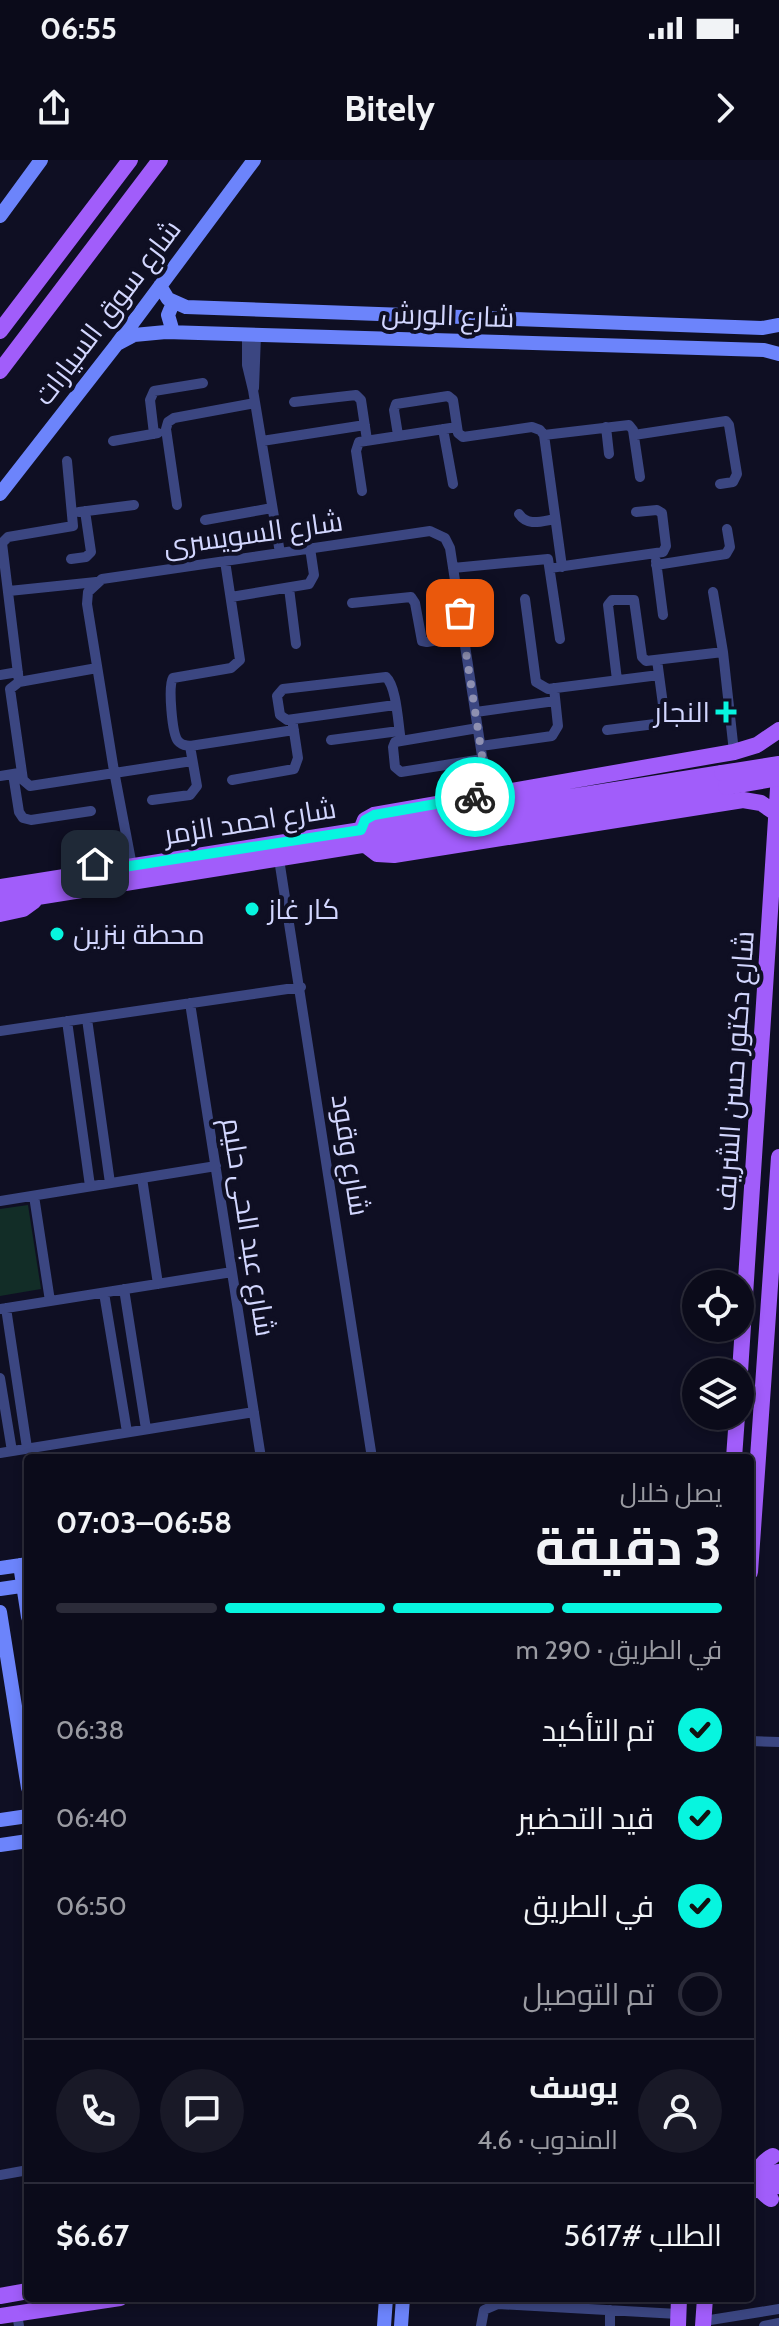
<!DOCTYPE html>
<html lang="ar">
<meta charset="utf-8">
<style>
body{margin:0;font-family:Cabin,Cairo,sans-serif;background:#191927;color:#f1f3f6;direction:rtl;height:100vh;display:flex;flex-direction:column;font-size:30px;white-space:nowrap}
*{box-sizing:border-box;margin:0}
p{font-size:26px;color:#9a9ba2}
.icon{flex:none;width:44px;height:44px;fill:none;stroke:currentColor;stroke-width:2;stroke-linecap:round;stroke-linejoin:round}
.map{position:relative;flex:1;overflow:hidden;direction:ltr}
.sheet{position:absolute;left:24px;top:1294px;width:730px;height:848px;display:flex;flex-direction:column;background:#0b0b1a;border-radius:8px;box-shadow:0 4px 12px #0003,0 0 0 2px #2b2b39;direction:rtl}
.sheet>*{flex:none}
.fabs{position:absolute;left:682px;top:1110px;display:grid;gap:16px}
.fabs a{display:grid;place-items:center;width:72px;height:72px;border-radius:50%;background:#0b0b1a;box-shadow:0 4px 12px #0003,0 0 0 2px #2b2b39;font-size:40px}
.pin{position:absolute;display:grid;place-items:center;width:68px;height:68px;color:#fff;margin:-34px;border-radius:16px;box-shadow:0 4px 12px #0006}
.courier{position:absolute;display:grid;place-items:center;width:80px;height:80px;margin:-40px;border:6px solid #07f5df;border-radius:50%;background:#fff;color:#222;box-shadow:0 2px 10px #0007}
.head em{font-style:normal;font-weight:700}
.head div{display:flex;flex-direction:column-reverse}
.head{display:flex;align-items:center;justify-content:space-between;height:136px;padding:0 32px}
h1{font-size:52px;font-weight:700;line-height:60px}
.bar{display:grid;grid-template-columns:repeat(4,1fr);gap:12px 8px;align-content:center;height:96px;padding:0 32px}
.bar i{height:10px;border-radius:6px;background:#2b2b39}
.bar .active{background:#07f5df}
.bar p{grid-column:span 4}
.line{display:flex;align-items:center;gap:20px;padding:0 32px;border-top:2px solid #2b2b39}
.line div{flex:1}
.round{display:grid;place-items:center;flex:none;width:84px;height:84px;border-radius:42px;background:#191927}
ol{padding:0 32px;list-style:none}
li{display:flex;align-items:center;gap:24px;height:88px}
li p{margin-inline-start:auto}
li .icon{padding:8px;border-radius:50%;background:#07f5df;color:#111;stroke-width:4}
li:last-child{color:#9a9ba2}
li i{width:44px;height:44px;border:4px solid #2b2b39;border-radius:50%}
.status{display:flex;justify-content:space-between;align-items:center;height:56px;padding:0 40px;background:#0b0b1a;direction:ltr}
.status svg{height:22px;fill:currentColor}
header{display:flex;justify-content:space-between;align-items:center;height:104px;padding:0 32px;background:#0b0b1a;font-size:36px;font-weight:700}
.map>svg:first-child{display:block}
</style>
<div class="status"><b>06:55</b><svg viewBox="0 0 49 12"><path d="M0 12V9h3v3zM5 12V6h3v6zM10 12V3h3v9zM15 12V0h3v12zM26 1h20v11H26zM47 4h2v5h-2z"/></svg></div>
<header><svg class="icon" aria-label="forward" viewBox="0 0 24 24"><path d="M9 5l7 7-7 7"/></svg>Bitely<svg class="icon" aria-label="share" viewBox="0 0 24 24"><path d="M12 15V3M7 8l5-5 5 5M5 13v7h14v-7"/></svg></header>
<div class="map">
<svg width="779" height="2166" viewBox="0 0 779 2166">
<rect width="100%" height="100%" fill="#0f0f23"/>
<path fill="#122d27" d="M28 1045 41 1129 0 1136V1049Z"/>
<g fill="none" stroke-linecap="round" stroke-linejoin="round">
<path stroke="#3b4681" stroke-width="10" d="M247 174V205L253 230 280 393
M254 228 256 175
M294 242 356 235 361 240 367 280
M606 267 609 294
M443 269 453 324
M154 274 150 240 154 231 203 223
M398 275 394 250 396 244 448 236 453 240 458 273 463 277 532 267 540 270 544 275 562 407
M544 275 629 265 633 270 640 317
M634 275 726 261 729 265 737 314 733 322 720 324
M113 281 158 273
M262 281 365 265
M362 331 356 291 359 282 457 267
M177 345 166 269 168 262 174 258 255 243
M79 352 134 345
M519 354C528 367 542 361 555 359
M205 360 272 348
M71 399 86 397 91 392 85 351
M225 401 240 500 231 508 173 518C168 526 172 574 178 581 182 586 185 585 190 586L294 570
M656 401 663 455
M656 405 726 394 730 387 727 369
M453 408 548 399 560 479
M550 408 663 392 666 386 662 353 657 350 636 352
M289 428 296 484
M9 431 96 422
M713 432 723 492 734 592
M231 437 309 424 314 415 310 388
M525 439 536 522 548 529 659 515
M352 443 411 437 415 443 422 481 427 482 464 475
M97 508 19 522 10 529 23 620 30 626 192 601
M0 515 18 512
M617 520 608 445 612 440H634L642 497 646 501 723 492
M19 522 2 383 8 377 73 366 67 301
M395 545 287 560 280 555 277 536 283 529 386 517C397 527 398 565 401 581
M476 552 555 541
M478 568 395 582 393 587 395 607 401 612 483 599
M607 570 655 564 662 559 664 552 657 500
M331 580 399 571
M481 586 552 576 558 566 554 528
M13 614 19 652 23 658 31 660 91 651
M0 616 19 613
M232 620 294 609 298 598 293 565
M152 640 190 635 197 626 190 586
M279 699 372 1298
M132 706 114 611 87 444 88 432 102 419 430 371 445 378 450 388 488 635
M190 843 261 1298
M87 859 110 1023
M67 861 90 1026
M0 871 301 827
M142 1018 158 1124
M34 1036 50 1141
M0 1041 216 1006
M124 1129 146 1269
M104 1133 127 1272
M6 1148 27 1288
M0 1149 232 1112
M0 1218 12 1291
M0 1293 254 1252
M750 1581 779 1582
M0 2015 28 2010
M17 2154 19 2166
M704 2161 779 2149
M481 2166 484 2150 498 2144 678 2154
M610 2166V2150
M764 2166 779 2163"/>
<path stroke="#6c84fb" stroke-width="14" d="M0 56 41 0
M160 126 168 139 186 147 762 168 779 165
M173 143 168 155 173 172
M117 184 134 175 166 172 764 190 779 194
M0 334 117 184 254 0
M20 1405 28 1457
M0 1408 28 1404
M0 1429 28 1425
M0 1452 28 1628
M0 1660 28 1656
M0 1685 28 1681
M384 2166 386 2138
M401 2166 403 2138"/>
<path stroke="#a15dfa" stroke-width="16" d="M0 171 130 0
M0 211 160 0
M361 670 365 660 374 655 734 592 757 585 779 570
M364 684 377 694 394 695 743 640 761 643 777 654
M0 727 722 613
M0 743 726 627
M0 754 23 749 34 741
M740 1212 779 613
M734 1298 737 1256
M750 1412 779 997
M771 2039C752 2027 753 2006 773 1996
M0 2136 28 2131
M0 2156 120 2138
M678 2166 679 2138
M703 2166 705 2138"/>
<path stroke="#a15dfa" stroke-width="16" d="M722 613 779 604
M726 627 779 618
M750 2016 779 2012
M750 2031 779 2026"/>
</g>
<g fill="none" stroke-linecap="round" stroke-linejoin="round">
<path stroke="#8e90b1" stroke-width="8" stroke-dasharray="0 14.4" d="M460 453 488 635 475 637"/>
<path stroke="#07f5df" stroke-width="10" d="M95 704H102L111 709 361 670 365 660 374 655 475 637"/>
</g>
<g fill="#07f5df" stroke="#0f0f23" stroke-width="3">
<path d="M722 540h8v8h8v8h-8v8h-8v-8h-8v-8h8z"/>
<circle cx="252" cy="749" r="8"/>
<circle cx="57" cy="774" r="8"/>
</g>
<g text-anchor="middle" stroke-width="8" stroke-linejoin="round" paint-order="stroke">
<g font-size="28" fill="#d2d6fe" stroke="#0f0f23">
<text transform="translate(107 152) rotate(-53)" y="10">شارع سوق السيارات</text>
<text transform="translate(448 155) rotate(2)" y="10">شارع الورش</text>
<text transform="translate(253 373) rotate(-8)" y="10">شارع السويسرى</text>
<text transform="translate(250 661) rotate(-9)" y="10">شارع احمد الزمر</text>
<text transform="translate(734 911) rotate(-86)" y="10">شارع دكتور حسن الشريف</text>
<text transform="translate(351 995) rotate(81)" y="10">شارع وقود</text>
<text transform="translate(249 1067) rotate(81)" y="10">شارع عبد الحى حليم</text>
</g>
<g font-size="28" fill="#d2d6fe" stroke="#0f0f23" text-anchor="start">
<text x="710" y="562" text-anchor="end">النجار</text>
<text x="268" y="759">كار غاز</text>
<text x="73" y="784">محطة بنزين</text>
</g>
</g>
</svg>
<div class="fabs">
<a><svg class="icon" aria-label="locate" viewBox="0 0 24 24"><circle cx="12" cy="12" r="6"/><path d="M12 2v4M12 18v4M2 12h4M18 12h4"/></svg></a>
<a><svg class="icon" aria-label="layers" viewBox="0 0 24 24"><path d="M12 4l9 5-9 5-9-5zM3 14l9 5 9-5"/></svg></a>
</div>
<div class="pin" style="left:460px;top:453px;background:#ea580c"><svg class="icon" aria-label="bag" viewBox="0 0 24 24"><path d="M5 8h14l-1 12H6zM9 8a3 3 0 0 1 6 0"/></svg></div>
<div class="pin" style="left:95px;top:704px;background:#1f2937"><svg class="icon" aria-label="home" viewBox="0 0 24 24"><path d="M3 11l9-7 9 7M6 9v11h12V9"/></svg></div>
<div class="courier" style="left:475px;top:637px"><svg class="icon" aria-label="bike" viewBox="0 0 24 24"><circle cx="6" cy="16" r="4"/><circle cx="18" cy="16" r="4"/><path d="M6 16l4-8h5l3 8M10 8l3 8H6M13 5h3"/></svg></div>
<section class="sheet">
<div class="head"><div><h1>3 دقيقة</h1><p>يصل خلال</p></div><em>06:58–07:03</em></div>
<div class="bar"><i class="active"></i><i class="active"></i><i class="active"></i><i></i><p>في الطريق · 290 m</p></div>
<ol>
<li><svg class="icon" aria-label="check" viewBox="0 0 24 24"><path d="M5 12l5 5 9-10"/></svg>تم التأكيد<p>06:38</p></li>
<li><svg class="icon" aria-label="check" viewBox="0 0 24 24"><path d="M5 12l5 5 9-10"/></svg>قيد التحضير<p>06:40</p></li>
<li><svg class="icon" aria-label="check" viewBox="0 0 24 24"><path d="M5 12l5 5 9-10"/></svg>في الطريق<p>06:50</p></li>
<li><i></i>تم التوصيل</li>
</ol>
<div class="line" style="height:144px"><a class="round"><svg class="icon" aria-label="person" viewBox="0 0 24 24"><circle cx="12" cy="8" r="4"/><path d="M4 21q1-7 8-7t8 7"/></svg></a><div><b>يوسف</b><p>المندوب · 4.6</p></div><a class="round"><svg class="icon" aria-label="chat" viewBox="0 0 24 24"><path d="M4 5h16v11H9l-5 4z"/></svg></a><a class="round"><svg class="icon" aria-label="phone" viewBox="0 0 24 24"><path d="M5 4h4l2 5-3 2q2 4 5 5l2-3 5 2v4C11 20 4 13 5 4z"/></svg></a></div>
<div class="line" style="height:104px"><div>الطلب #5617</div><b>$6.67</b></div>
</section>
</div>
